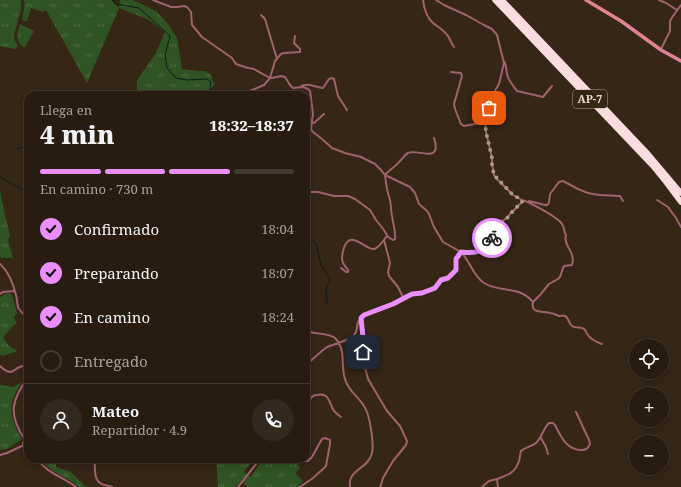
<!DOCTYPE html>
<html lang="es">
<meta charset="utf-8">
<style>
body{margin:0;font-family:"Noto Serif",serif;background:#34291e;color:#f1f3f6;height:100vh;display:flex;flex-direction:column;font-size:15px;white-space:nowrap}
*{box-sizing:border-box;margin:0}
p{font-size:13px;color:#a5a19f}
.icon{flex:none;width:22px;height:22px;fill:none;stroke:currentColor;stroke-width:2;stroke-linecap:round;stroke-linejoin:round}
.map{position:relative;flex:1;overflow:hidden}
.side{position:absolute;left:24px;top:91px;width:286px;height:372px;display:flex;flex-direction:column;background:#281c10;border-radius:12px;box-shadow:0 2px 6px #0003,0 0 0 1px #443a30}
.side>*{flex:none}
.buttons{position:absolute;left:629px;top:339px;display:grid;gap:8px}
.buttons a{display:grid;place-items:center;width:40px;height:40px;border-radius:50%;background:#281c10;box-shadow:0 2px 6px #0003,0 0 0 1px #443a30;font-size:20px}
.pin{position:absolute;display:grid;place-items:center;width:34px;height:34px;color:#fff;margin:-17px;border-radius:8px;box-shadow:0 2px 6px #0006}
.courier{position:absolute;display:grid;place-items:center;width:40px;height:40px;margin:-20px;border:3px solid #ea8dfd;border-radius:50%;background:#fff;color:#222;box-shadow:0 1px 5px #0007}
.summary em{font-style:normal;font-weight:800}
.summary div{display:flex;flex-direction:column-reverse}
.summary{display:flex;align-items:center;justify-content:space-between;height:68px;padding:0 16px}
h1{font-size:26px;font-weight:800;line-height:30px}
.bar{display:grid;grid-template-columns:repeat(4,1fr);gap:6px 4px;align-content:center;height:48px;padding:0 16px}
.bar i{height:5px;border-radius:3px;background:#443a30}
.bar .selected{background:#ea8dfd}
.bar p{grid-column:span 4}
.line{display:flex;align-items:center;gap:10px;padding:0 16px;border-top:1px solid #443a30}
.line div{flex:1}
.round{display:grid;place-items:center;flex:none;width:42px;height:42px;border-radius:21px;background:#34291e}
ol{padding:0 16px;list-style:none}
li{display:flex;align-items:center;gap:12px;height:44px}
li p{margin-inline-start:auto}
li .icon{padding:4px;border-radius:50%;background:#ea8dfd;color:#111;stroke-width:4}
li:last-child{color:#a5a19f}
li i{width:22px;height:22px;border:2px solid #443a30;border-radius:50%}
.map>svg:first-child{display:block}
</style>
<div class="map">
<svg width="681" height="487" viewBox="0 0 681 487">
<defs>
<pattern id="grass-tufts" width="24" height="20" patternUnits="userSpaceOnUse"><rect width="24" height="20" fill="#305323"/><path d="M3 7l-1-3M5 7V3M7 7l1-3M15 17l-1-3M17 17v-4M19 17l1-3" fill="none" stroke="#4e6b42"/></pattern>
</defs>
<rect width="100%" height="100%" fill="#352616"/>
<path fill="url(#grass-tufts)" d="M0 0H21V9L14 35V39L18 46 15 49 0 46Z
M24 0H111L119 8 120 0H133L156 11 168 24 177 38 182 69 199 71H206L212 76V80L215 84 210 90 209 95H137V80L156 53 165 32 149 20 119 8 87 83 46 10 43 12 31 8 27 21H23C21 15 26 8 24 0Z
M20 24 34 31 25 47H23C15 40 17 33 20 24Z
M0 189C2 205 7 221 10 236L8 240 13 258H1L0 256Z
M10 293 12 295 17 313 14 316 15 320 17 323 12 327 3 337C7 343 9 348 17 350L15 352 2 356 0 354V297L5 294Z
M22 382C7 404 9 415 21 438V440L7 449 0 450V385L13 387Z
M39 459H56V467L71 472 85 486 89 487H79L73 482 53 471Z
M216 459H248L247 461 250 464 244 472 250 477 264 459H296L298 465 300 468 295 473 303 481 298 487H248L241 481 235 487H218Z"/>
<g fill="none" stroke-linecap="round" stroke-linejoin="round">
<path stroke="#0a1b1b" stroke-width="1" d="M113 0 116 4 139 8 170 36 165 55 167 68 176 78 187 80 207 79 211 82 210 87 212 95
M16 149 23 147 28 142
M0 177 28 193
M306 238 316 243 321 265 329 276 330 280 326 289 327 303"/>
<path stroke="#9f636e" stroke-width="2" d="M153 0 171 7H177L184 6 187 7 191 12 192 25 202 37 232 58 236 64 248 68 254 69 270 78H272L281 76 285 77 290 85 293 88 303 87 308 89 310 91 312 106 313 114 311 129 313 132 322 139 332 148 345 153 361 157 375 164 380 169 385 175 410 187 415 193 419 204 427 211 429 214 434 227 443 242 461 252 470 253H478L483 250 491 240 497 226 500 223 508 217 510 214 522 202V200L513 195 496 178 494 175 492 164V158L486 132 485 122 493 94 499 84 504 63 497 35 492 29 484 25 466 15 444 5 436 0
M423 0C424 8 427 18 433 23 438 27 444 30 448 36 450 39 451 43 454 47
M659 0 666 3 677 10
M261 15 265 19 277 59
M661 49 670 31V21L673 16 681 5
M504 61C507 66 506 70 507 74 508 80 514 87 517 91L543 97 552 86
M451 72 461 73 462 76 454 104 455 109 461 124 464 126 485 122
M300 87C307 82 315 87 323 88L329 79 332 78 334 79 338 96 347 110
M232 95 240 93H245L264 85 270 78 275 61 281 54 284 53 300 52V49L294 43 295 36
M306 120H312
M312 123H314L324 114
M306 192H318L334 196H348L355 199 370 210 376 220 384 230 388 237
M522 200C529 202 558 217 562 224 565 228 563 231 566 235 563 247 576 251 572 265L564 266 563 268 560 277 558 279 549 284 540 295 533 302
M657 200 668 207 676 218 681 227
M529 201 545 205H547L549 203 550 194 559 182 563 181 578 189 588 193 599 195 620 196 623 201
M0 264C9 272 13 283 16 295 17 299 17 303 18 307 20 312 25 315 28 320
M341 268 346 272H348V270C342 262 341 262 343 251 349 227 364 249 373 249 377 250 381 243 384 240
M0 294 3 292 14 291
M306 299 309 304
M404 299 398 287 389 276 388 272 390 263 384 240 386 237H388L393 240 395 239C396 231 393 224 392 216 391 211 391 205 390 200 387 192 386 184 385 175 389 170 395 167 399 162 402 160 404 155 408 153 416 148 443 165 434 138
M361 317 363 337V360L368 379 387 411 400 426 407 441 406 445 393 461 383 478 381 485 380 487
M306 331C313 334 330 333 335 338 347 351 340 364 345 379 348 391 358 396 364 406 370 414 374 444 372 453 368 470 347 469 350 487
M306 365 323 350 327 347 352 338 356 332 358 322 364 315 393 304 411 294 422 293 435 288 441 280 448 279 456 270V259L461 252C470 261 473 276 484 283 500 293 519 285 533 302 530 314 543 311 550 313 553 313 556 315 559 316 562 316 563 315 565 316 569 318 569 324 572 326 576 329 581 326 584 329 586 330 586 332 587 334 591 340 596 342 602 344
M0 366C3 369 6 372 11 372 17 369 21 364 28 367
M306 429C307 425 308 420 308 416 309 411 308 405 310 400 311 397 314 395 317 395 330 392 329 404 334 411 336 413 338 415 341 417
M541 438 546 447 548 454
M28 439 25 440 23 443 25 446 28 447
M25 440C8 414 11 401 28 377
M0 455 7 453 24 445
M37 459C47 473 63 477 76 487
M95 459C95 466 93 481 102 484 105 486 108 485 112 487
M238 487 260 459
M300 487 313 478 324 468 326 466 330 444V440L325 438 322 439 312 457 308 461H306L302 459
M482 487 489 481 497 479
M498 487 497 479C508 475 515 473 519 461 520 458 520 454 521 451 525 447 531 447 536 443 542 437 543 429 549 423H553L555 425C561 437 567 451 583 450 587 449 588 448 590 444L589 440 576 412"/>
<path stroke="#e18294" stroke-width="3.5" d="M586 0 621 21 661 50 681 61"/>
<path stroke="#fadbdf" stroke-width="5.5" d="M495 0 653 166 666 182 681 202
M502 0 648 154 681 193"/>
</g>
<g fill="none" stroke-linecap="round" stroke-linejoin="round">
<path stroke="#a79c8f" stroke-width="4" stroke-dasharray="0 7.2" d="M489 108 485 122 486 132 492 158V164L494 175 513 195 522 200V202L510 214 508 217 500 223 497 226 492 238"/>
<path stroke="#ea8dfd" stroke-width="5" d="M363 352V337L361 318 364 315 393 304 412 294 422 293 435 288 441 280 448 278 456 270V259L461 252C477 254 484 252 492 238"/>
</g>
<g text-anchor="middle" stroke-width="3" stroke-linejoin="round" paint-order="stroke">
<rect fill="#352616" stroke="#b0a598" stroke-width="1" x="573" y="90" width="34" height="18" rx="3"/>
<g font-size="11" font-weight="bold" fill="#e4dbd0">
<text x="590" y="103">AP-7</text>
</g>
</g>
</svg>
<div class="buttons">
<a><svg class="icon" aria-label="locate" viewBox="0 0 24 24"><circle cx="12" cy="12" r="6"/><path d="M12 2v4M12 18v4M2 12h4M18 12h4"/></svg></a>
<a>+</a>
<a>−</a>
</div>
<div class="pin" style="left:489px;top:108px;background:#ea580c"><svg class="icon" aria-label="bag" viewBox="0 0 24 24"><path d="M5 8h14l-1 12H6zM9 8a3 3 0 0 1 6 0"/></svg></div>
<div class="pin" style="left:363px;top:352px;background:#1f2937"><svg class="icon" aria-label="home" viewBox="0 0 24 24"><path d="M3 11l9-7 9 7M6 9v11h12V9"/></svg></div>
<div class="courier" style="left:492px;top:238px"><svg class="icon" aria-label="bike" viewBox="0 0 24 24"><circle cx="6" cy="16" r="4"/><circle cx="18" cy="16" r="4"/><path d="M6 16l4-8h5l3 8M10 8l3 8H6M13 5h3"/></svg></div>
<section class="side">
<div class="summary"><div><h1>4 min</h1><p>Llega en</p></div><em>18:32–18:37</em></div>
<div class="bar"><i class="selected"></i><i class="selected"></i><i class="selected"></i><i></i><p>En camino · 730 m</p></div>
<ol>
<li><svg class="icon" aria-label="check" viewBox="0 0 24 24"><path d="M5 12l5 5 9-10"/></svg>Confirmado<p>18:04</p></li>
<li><svg class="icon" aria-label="check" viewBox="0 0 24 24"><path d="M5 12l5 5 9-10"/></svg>Preparando<p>18:07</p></li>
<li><svg class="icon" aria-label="check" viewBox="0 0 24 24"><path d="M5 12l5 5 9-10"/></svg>En camino<p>18:24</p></li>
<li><i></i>Entregado</li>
</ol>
<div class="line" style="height:72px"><a class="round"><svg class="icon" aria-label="person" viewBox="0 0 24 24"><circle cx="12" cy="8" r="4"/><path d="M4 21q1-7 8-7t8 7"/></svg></a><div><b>Mateo</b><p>Repartidor · 4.9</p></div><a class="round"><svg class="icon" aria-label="phone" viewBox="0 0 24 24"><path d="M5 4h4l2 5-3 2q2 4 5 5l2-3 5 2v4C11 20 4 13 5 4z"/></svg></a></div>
</section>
</div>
